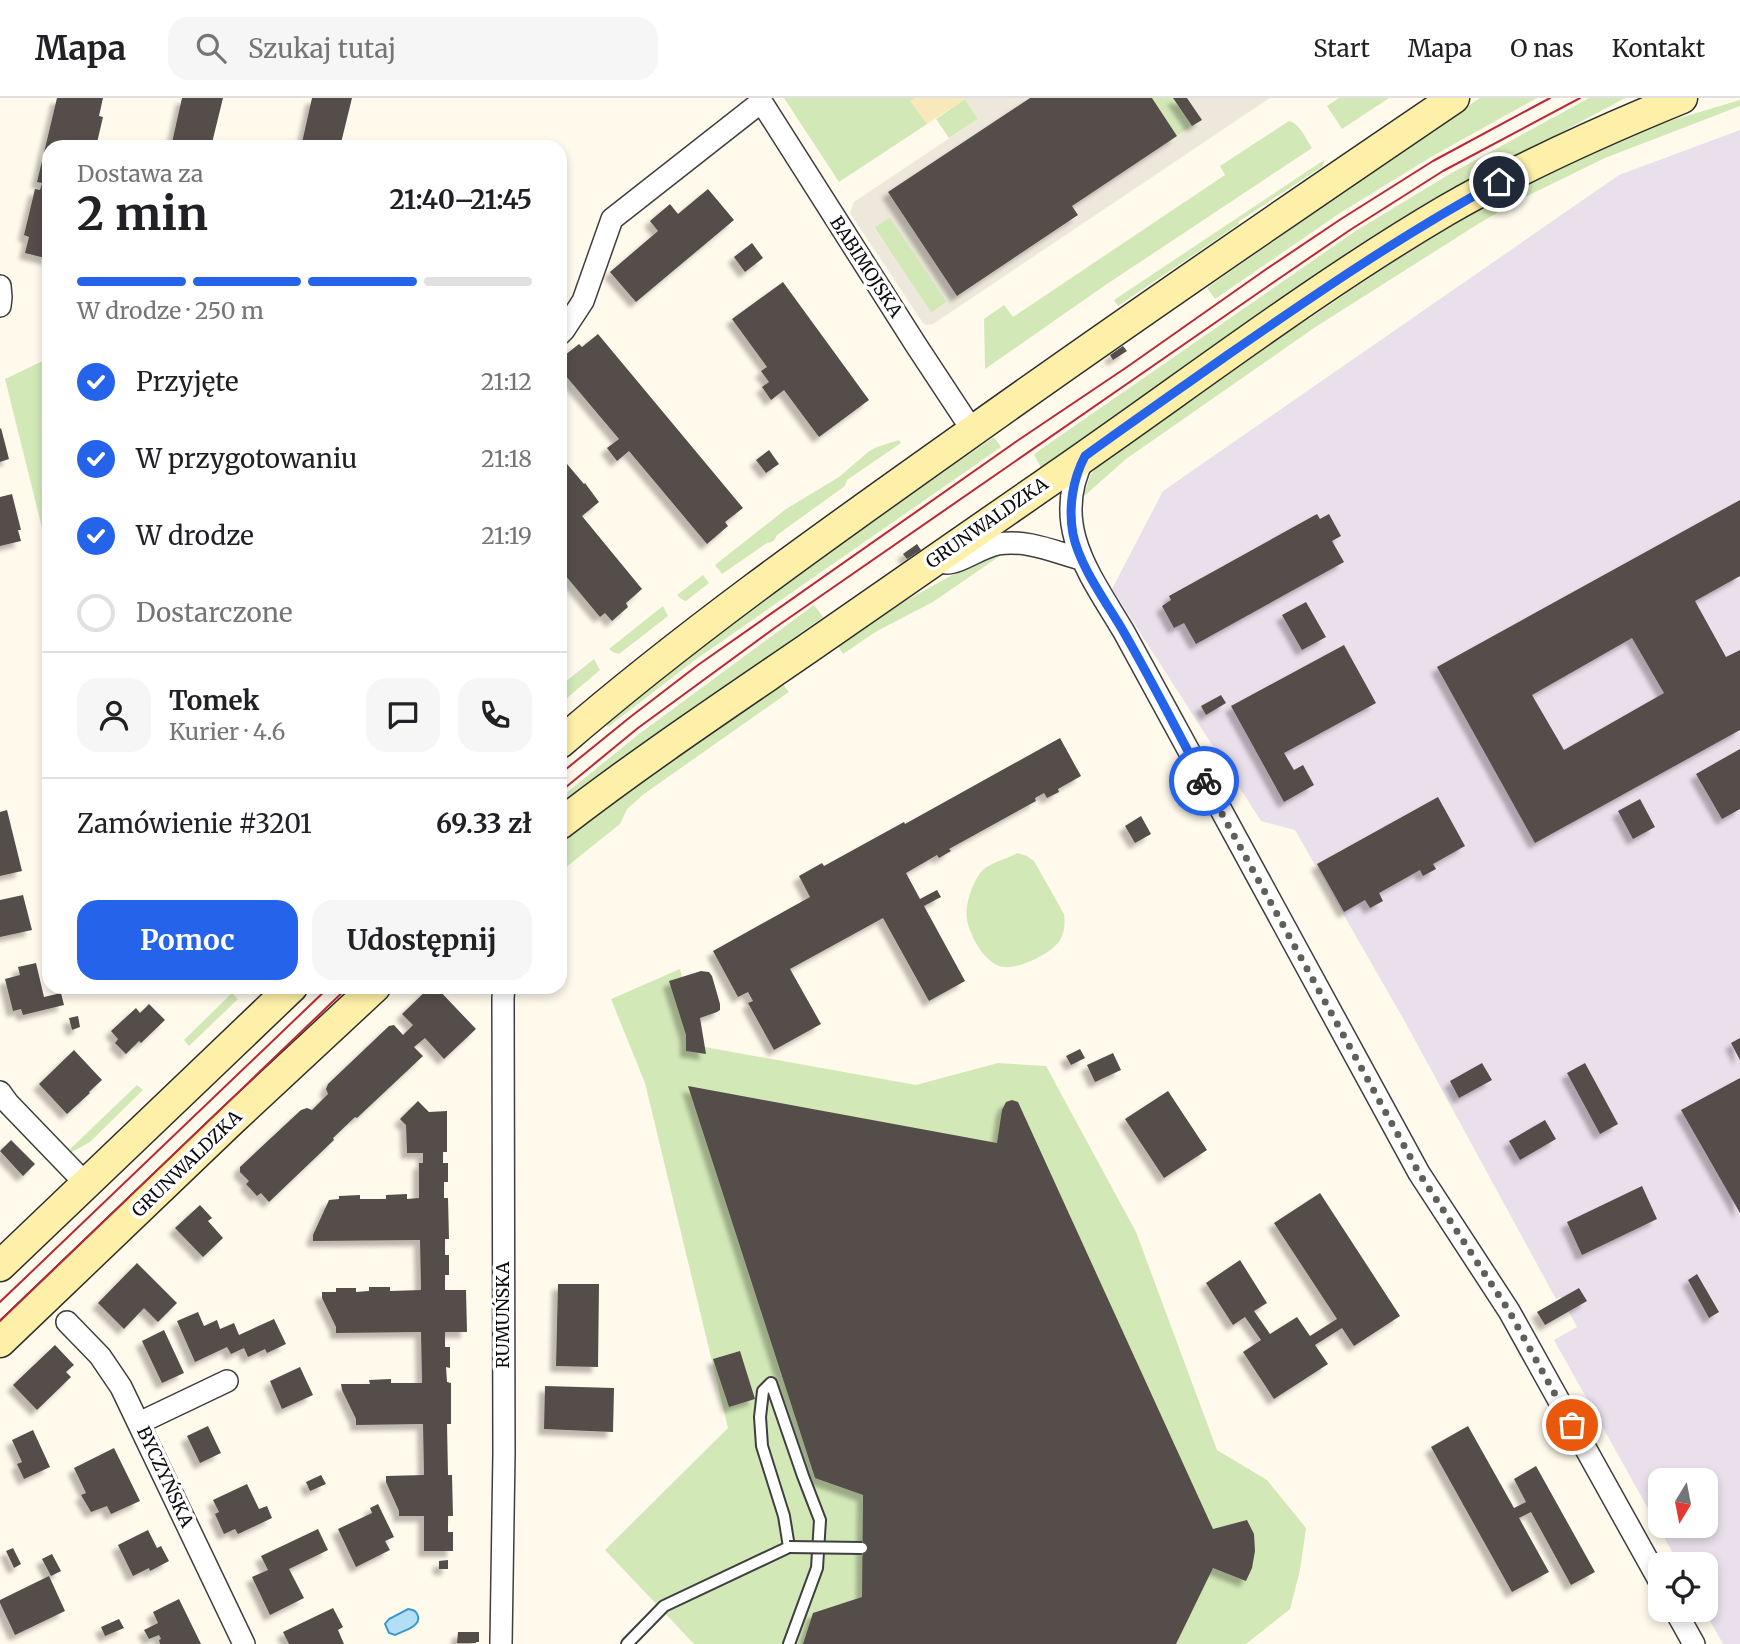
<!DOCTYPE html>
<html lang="pl">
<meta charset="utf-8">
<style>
body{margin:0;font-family:Merriweather,serif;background:#f6f6f6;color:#202124;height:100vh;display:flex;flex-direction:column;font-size:26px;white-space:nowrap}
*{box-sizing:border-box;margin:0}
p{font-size:23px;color:#757577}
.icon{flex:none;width:38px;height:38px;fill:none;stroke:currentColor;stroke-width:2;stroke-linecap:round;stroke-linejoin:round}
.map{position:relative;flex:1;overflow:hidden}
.sheet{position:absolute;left:42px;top:42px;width:525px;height:854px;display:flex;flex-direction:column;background:#fff;border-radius:21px;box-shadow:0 4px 10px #0003}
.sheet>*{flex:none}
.needle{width:46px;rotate:190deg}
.fabs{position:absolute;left:1648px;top:1370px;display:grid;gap:14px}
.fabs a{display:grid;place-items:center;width:70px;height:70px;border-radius:14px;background:#fff;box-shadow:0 4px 10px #0003;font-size:35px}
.pin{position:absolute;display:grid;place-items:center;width:60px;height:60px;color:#fff;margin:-30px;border:4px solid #fff;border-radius:50%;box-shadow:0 2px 7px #0007}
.courier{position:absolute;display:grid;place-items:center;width:70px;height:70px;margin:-35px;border:5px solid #2563eb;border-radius:50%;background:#fff;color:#222;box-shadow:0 2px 9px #0007}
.overview em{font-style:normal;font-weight:700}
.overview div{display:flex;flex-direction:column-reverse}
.overview{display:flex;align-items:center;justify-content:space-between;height:119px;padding:0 35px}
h1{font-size:46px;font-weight:700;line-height:52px}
.bar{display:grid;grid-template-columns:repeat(4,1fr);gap:10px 7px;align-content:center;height:84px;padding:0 35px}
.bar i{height:9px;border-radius:5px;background:#e0e0e0}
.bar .current{background:#2563eb}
.bar p{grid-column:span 4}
.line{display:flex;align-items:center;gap:18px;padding:0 35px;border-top:2px solid #e0e0e0}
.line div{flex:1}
.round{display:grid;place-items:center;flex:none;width:74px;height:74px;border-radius:21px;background:#f6f6f6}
ol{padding:0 35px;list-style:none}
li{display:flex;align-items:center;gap:21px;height:77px}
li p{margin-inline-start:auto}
li .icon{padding:7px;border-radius:50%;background:#2563eb;color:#fff;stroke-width:4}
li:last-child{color:#757577}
li i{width:38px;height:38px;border:4px solid #e0e0e0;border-radius:50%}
.action{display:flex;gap:14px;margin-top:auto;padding:14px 35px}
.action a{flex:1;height:80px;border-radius:21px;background:#2563eb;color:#fff;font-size:28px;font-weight:700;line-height:80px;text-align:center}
.action a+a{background:#f6f6f6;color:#202124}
header{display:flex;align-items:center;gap:42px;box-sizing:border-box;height:98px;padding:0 35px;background:#fff;border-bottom:2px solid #e0e0e0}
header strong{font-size:33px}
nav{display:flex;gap:38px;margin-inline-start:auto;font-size:24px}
.search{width:490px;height:63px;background:#f6f6f6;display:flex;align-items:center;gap:18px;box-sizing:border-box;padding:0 24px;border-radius:21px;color:#757577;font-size:26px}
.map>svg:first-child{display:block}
</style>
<header>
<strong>Mapa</strong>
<div class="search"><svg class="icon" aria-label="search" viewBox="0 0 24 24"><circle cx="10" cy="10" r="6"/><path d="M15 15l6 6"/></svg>Szukaj tutaj</div>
<nav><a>Start</a><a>Mapa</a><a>O nas</a><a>Kontakt</a></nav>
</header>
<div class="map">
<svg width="1740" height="1546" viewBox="0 0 1740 1546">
<defs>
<filter id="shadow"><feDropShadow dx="-6" dy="6" stdDeviation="2" flood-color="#0004"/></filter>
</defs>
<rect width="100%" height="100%" fill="#fffaec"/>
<path fill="#e9e0eb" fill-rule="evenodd" d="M1740 32V1546H1723L1704 1512H1706V1466H1679L1554 1242 1577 1229 1561 1199 1556 1201 1404 922 1295 732 1261 723 1112 491 1163 393 1619 77ZM1661 1382H1706V1428H1661Z"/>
<path fill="#d3e8b7" d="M784 0H915L911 3 927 26 839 84Z
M1152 0H1173L1192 28 1177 38Z
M1339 0H1389L1342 31 1327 8Z
M1480 0H1537L1431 59 1340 115 1215 201 1207 190 1393 59Z
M1589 0H1625L1456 91 1293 195 1041 370 1034 356 1354 134 1448 77Z
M965 1 978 21 949 40 936 21Z
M1740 2V8L1605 60 1519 102 1478 126 1314 230 1126 361 1083 399 1090 378 1102 361 1307 219 1309 221C1411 150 1517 82 1633 36 1668 22 1704 13 1740 2Z
M1289 23C1300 26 1306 41 1312 50L1104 188 985 271 984 221 1004 207 1013 219 1225 77 1220 68Z
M1324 62 1323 68 1238 124 1239 126 1118 208 1114 202Z
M890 119 947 204 931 215 874 129Z
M49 260V458L5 281Z
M994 339 1001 349 695 562 608 629 606 626 680 566 825 457Z
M899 342 901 345 847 382 845 388 777 437C775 442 772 445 767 445L722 476 715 467 786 411 839 379 868 354 877 349Z
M1004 455 933 504 877 533 843 556 836 545 860 528 974 465 989 459Z
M703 477 709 485 686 503 681 501 677 497Z
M814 507 823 519 560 707V700L639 636Z
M663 508 668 518 619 556 613 554 609 551Z
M594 561 600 572 560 606V588Z
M781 584 789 594 644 696 627 711 620 726 560 774V742L583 724Z
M1018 755 1027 758 1034 763 1064 816C1065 825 1065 834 1060 842 1052 856 1014 874 999 868 983 862 969 836 967 821 964 808 974 779 984 771 993 764 1008 760 1018 755Z
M680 871 699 948 916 987 998 965 1046 968 1136 1134 1217 1352 1267 1382 1306 1430 1300 1472 1290 1511 1246 1546H694L605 1452 728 1330 645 985 611 901Z
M232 895 238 901 189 948 184 942Z
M137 987 143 992 90 1044 72 1054 68 1053Z"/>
<path fill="#f9e8b9" d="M915 0H964L965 1 927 26 910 3Z"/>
<path fill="#eee8dc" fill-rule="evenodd" d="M964 0H1030L958 198 1078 118 1072 108 1201 22 1187 0H1270L933 226 927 227 923 225 850 115 854 104 978 21ZM890 119 947 204 932 215 874 130Z"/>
<path fill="#b2dff5" stroke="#3a99cb" stroke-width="2" d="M408 1511C413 1512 416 1512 418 1518 421 1529 402 1533 395 1537L389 1535 385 1526 389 1521Z"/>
<path fill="#554d49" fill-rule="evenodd" filter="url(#shadow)" d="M57 0H103L99 18 103 19 96 49H49V161L25 155 29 139 24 137 35 91 40 92 42 85 37 84Z
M182 0H223L211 49H171Z
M312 0H352L340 49H301Z
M1030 0H1152L1177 38 1072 108 1078 117 957 198 888 94Z
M1173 0H1187L1202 22 1192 28Z
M708 91 734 122 636 204 610 174 658 133 650 123 670 106 678 116Z
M752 145 763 160 745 174 734 159Z
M783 184 869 302 819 339 784 292 771 302 762 289 769 284 761 273 767 269 732 221Z
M598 236 743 410 725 424 728 428 707 446 629 353 617 363 607 350 619 341 560 271V261L579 246 582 249Z
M1123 248 1127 253 1113 262 1110 257Z
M1 330 9 361 0 364V331Z
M769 352 779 366 766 375 756 362Z
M567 366 584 386 585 385 599 404 582 418 642 491 626 505 628 509 612 523 605 515 600 519 560 471V372Z
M12 396 21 432H18L21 443 0 448V399Z
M1740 402V478L1695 503 1726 559 1740 552V632L1535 745 1437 569ZM1632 540 1664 595 1564 652 1532 597Z
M1317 416 1320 421 1329 416 1341 438 1332 443 1344 464 1196 546 1184 525 1174 530 1162 508 1171 502 1169 498Z
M917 446 921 452 907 461 903 456Z
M1306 504 1326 539 1302 552 1282 517Z
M1344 547 1376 605 1284 655 1294 672 1303 667 1314 687 1284 704 1231 608Z
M1221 597 1226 605 1206 617 1201 608Z
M1060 640 1081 678 1058 691 1059 694 1047 700 1044 695 1035 700 1036 703 949 751 951 753 939 760 937 757 906 775 920 801 937 792 941 799 924 808 965 883 929 903 883 820 790 871 821 926 774 952 748 905 753 903 748 894 738 899 713 853 810 799 799 778 822 765 824 768 904 724 905 726Z
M1740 651V711L1722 721 1696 676Z
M1438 699 1465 748 1433 766 1436 771 1423 778 1420 772 1379 795 1383 803 1370 810 1365 802 1344 814 1317 766Z
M1640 701 1655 729 1633 741 1618 713Z
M7 712 22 773 0 778V714Z
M1141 718 1151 736 1135 745 1125 728Z
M23 797 32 832 0 839V802Z
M36 865 44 899 61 895 64 907 23 917 21 911 13 913 5 881 20 877 18 869Z
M701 873 709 874 712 878 720 906V912L717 914 700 920 706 956 686 953V937L669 883Z
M430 889H436L476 931 444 961 425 940 414 949 423 958 357 1020 355 1019 333 1040 334 1042 269 1104 261 1095 257 1098 246 1086 249 1083 240 1074V1069L301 1012 307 1010 312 1012 328 996 326 991 328 986 389 928 394 927 403 937 413 927 402 916Z
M149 906 165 922 141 945 139 943 126 956 115 945 118 941 111 933 136 910 140 915Z
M78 918 80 929 72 932 69 920Z
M1740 940V962L1731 945Z
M1080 951 1085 960 1071 967 1066 958Z
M74 952 102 982 89 994 90 995 67 1016 39 986Z
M1113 955 1121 972 1095 984 1087 967Z
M1482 965 1492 982 1459 1000 1450 983Z
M1585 965 1618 1026 1600 1036 1567 975Z
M1740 980V1115L1681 1012Z
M688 988 997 1045 1002 1012 1006 1004 1012 1002 1018 1004 1213 1431 1247 1422 1254 1436 1255 1453 1252 1470 1246 1483 1213 1470 1176 1546H803L813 1515 862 1499 863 1397 815 1380Z
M1168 993 1207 1052 1164 1080 1125 1021Z
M418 1003 429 1014 447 1013V1054H443V1065H448V1084H444V1100H448L449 1141H445V1157H449V1177H445V1192H466L467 1234H445V1249H450V1270L446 1269 447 1284 451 1285V1326H447L448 1377H452L453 1418H448V1434H453V1453H424V1418H399V1413L386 1384V1378L424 1377 423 1326 356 1327V1321L342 1292 341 1286H370L369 1282 391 1281V1285H422L421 1234 336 1235V1229L322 1200V1194H336V1190H356V1194L369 1193V1189H390V1193L421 1192 420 1142 313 1143V1137L329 1102 339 1101V1098L360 1097V1101H386V1097L407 1096V1101L419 1100V1065H423V1055H407L406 1027 400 1021Z
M1545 1022 1556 1041 1520 1062 1509 1043Z
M11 1042 35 1066 23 1078 0 1053Z
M1642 1088 1657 1121 1582 1157 1567 1124Z
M1320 1095 1400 1218 1354 1248 1342 1230 1315 1247 1328 1266 1274 1301 1243 1254 1261 1242 1245 1219 1233 1227 1206 1185 1240 1162 1267 1205 1254 1213 1270 1236 1297 1219 1310 1238 1337 1221 1274 1125Z
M200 1107 212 1120 208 1123 223 1140 203 1159 175 1130Z
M137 1165 177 1205 158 1224 144 1210 124 1231 98 1205Z
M1697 1176 1719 1214 1709 1220 1688 1182Z
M558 1186H599L598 1269 556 1268Z
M1579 1190 1587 1203 1545 1227 1537 1214Z
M198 1214 204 1228 217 1222 220 1231 234 1225 239 1237 274 1221 286 1246 267 1255 265 1251 248 1259 244 1250 231 1256 227 1249 195 1264 177 1223Z
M164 1232 184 1275 162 1285 142 1243Z
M55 1247 74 1267 66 1274 71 1279 37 1312 13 1287Z
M740 1253 755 1301 729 1309 713 1261Z
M300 1269 313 1297 282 1311 270 1283Z
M545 1288 614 1290 613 1334 544 1331Z
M208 1328 221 1355 200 1365 187 1338Z
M1468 1328 1514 1410 1526 1404 1514 1381 1536 1368 1595 1474 1571 1487 1531 1414 1519 1420 1549 1474 1512 1494 1431 1349Z
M33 1332 50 1369 24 1381 17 1366 22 1364 12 1342Z
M114 1350 140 1403 111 1416 107 1408 91 1414 81 1397 86 1395 74 1370Z
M321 1377 326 1386 310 1393 306 1384Z
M247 1386 259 1411 267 1408 272 1420 238 1436 235 1431 224 1436 215 1416 219 1414 213 1402Z
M378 1406 394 1439 385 1443 390 1452 356 1469 338 1431 372 1415 370 1410Z
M318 1431 328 1452 289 1471 304 1500 270 1517 252 1479 268 1472 261 1458Z
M148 1432 157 1450 161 1448 169 1463 150 1473 149 1470 133 1478 118 1447Z
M13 1450 21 1466 14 1470 6 1453Z
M52 1456 61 1473 51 1478 42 1461Z
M448 1462V1471H439V1463Z
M49 1478 65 1513 15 1537 0 1505V1502Z
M179 1501 201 1546H160L159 1542 161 1541 159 1537 149 1541 144 1532 158 1525 153 1514Z
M333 1510 343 1529 338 1532 344 1546H289L283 1534Z
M119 1521 124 1530 105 1538 101 1529Z
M458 1534H479V1544H476V1545H457Z"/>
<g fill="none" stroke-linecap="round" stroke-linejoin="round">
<defs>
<path id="lane" d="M627 1546 664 1508 789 1449 784 1418 762 1348 760 1319 763 1293 771 1285 803 1378 820 1422 817 1470 789 1546"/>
<path id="street" d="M759 0 916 247 972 332
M0 188 1 199 0 208
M560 236 564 232 583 203 612 121 761 4
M1084 360C1049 427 1091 478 1124 534L1419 1075 1509 1213 1661 1486
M946 465C961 465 981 449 998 446 1026 441 1055 454 1081 461
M0 994 8 1005 86 1086
M67 1224 100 1258 121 1289 244 1546
M139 1325 227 1283
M1675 1512 1694 1546
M501 1546 504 1355 503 900 504 889"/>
<path id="secondary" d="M560 645C685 537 819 442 953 347 1118 229 1286 114 1454 0
M560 726C640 664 724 608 807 551 886 496 965 441 1045 386 1178 295 1306 195 1445 113 1521 69 1601 33 1682 0
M0 1168 292 889
M0 1244 232 1022 375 889"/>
</defs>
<use href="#lane" stroke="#3f3f3f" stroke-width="14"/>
<use href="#street" stroke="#3f3f3f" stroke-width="24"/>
<use href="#secondary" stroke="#2e2e2e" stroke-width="33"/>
<use href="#lane" stroke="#fff" stroke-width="10"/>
<use href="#street" stroke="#fff" stroke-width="21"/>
<use href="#secondary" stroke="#fef0a8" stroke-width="30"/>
<path stroke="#ba2736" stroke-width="2" d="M560 676 629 620 698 567 1017 343 1127 269 1265 172 1341 121 1433 63 1550 0
M560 694 638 630 776 529 1274 184 1350 132 1443 73 1580 0
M0 1204 329 889
M0 1223 348 889"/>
<defs>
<path id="lane-bridge" d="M789 1449 862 1450"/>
</defs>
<use href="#lane-bridge" stroke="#3f3f3f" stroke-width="14" stroke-linecap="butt"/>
<use href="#lane-bridge" stroke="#fff" stroke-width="10"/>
</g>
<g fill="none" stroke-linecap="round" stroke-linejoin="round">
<path stroke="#615f5a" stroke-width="7" stroke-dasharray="0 12.6" d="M1204 683 1419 1075 1509 1213 1572 1327"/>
<path stroke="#2563eb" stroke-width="9" d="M1204 683C1177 633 1151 581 1122 531 1106 504 1079 467 1073 436 1068 409 1073 381 1085 358 1133 323 1181 290 1229 256 1317 195 1405 135 1499 84"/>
</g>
<g text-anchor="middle" stroke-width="7" stroke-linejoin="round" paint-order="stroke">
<g font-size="18" fill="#0c0c0c" stroke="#fff">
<text transform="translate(866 169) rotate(57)" y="6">BABIMOJSKA</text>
<text transform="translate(987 425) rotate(-35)" y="6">GRUNWALDZKA</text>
<text transform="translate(187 1066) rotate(-44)" y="6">GRUNWALDZKA</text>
<text transform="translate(503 1217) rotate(-90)" y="6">RUMUŃSKA</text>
<text transform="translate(165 1379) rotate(65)" y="6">BYCZYŃSKA</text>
</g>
</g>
</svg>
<div class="fabs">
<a><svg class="needle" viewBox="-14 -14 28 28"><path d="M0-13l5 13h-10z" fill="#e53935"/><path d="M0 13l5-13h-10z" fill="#757577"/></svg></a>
<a><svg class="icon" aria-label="locate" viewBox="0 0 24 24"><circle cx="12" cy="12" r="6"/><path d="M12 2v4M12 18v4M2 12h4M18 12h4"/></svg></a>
</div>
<div class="pin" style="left:1572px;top:1327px;background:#ea580c"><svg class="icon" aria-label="bag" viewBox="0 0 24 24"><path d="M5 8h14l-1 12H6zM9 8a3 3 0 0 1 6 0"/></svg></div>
<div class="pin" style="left:1499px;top:84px;background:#1f2937"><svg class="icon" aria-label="home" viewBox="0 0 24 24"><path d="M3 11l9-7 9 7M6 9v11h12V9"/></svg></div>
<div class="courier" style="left:1204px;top:683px"><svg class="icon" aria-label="bike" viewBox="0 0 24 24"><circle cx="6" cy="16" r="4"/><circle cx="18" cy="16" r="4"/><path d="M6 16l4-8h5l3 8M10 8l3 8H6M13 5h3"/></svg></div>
<section class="sheet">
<div class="overview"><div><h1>2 min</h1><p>Dostawa za</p></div><em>21:40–21:45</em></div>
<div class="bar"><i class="current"></i><i class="current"></i><i class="current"></i><i></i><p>W drodze · 250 m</p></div>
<ol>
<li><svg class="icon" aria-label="check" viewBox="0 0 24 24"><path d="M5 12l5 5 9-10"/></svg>Przyjęte<p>21:12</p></li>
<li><svg class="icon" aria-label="check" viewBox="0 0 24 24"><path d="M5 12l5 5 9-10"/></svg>W przygotowaniu<p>21:18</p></li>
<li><svg class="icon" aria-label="check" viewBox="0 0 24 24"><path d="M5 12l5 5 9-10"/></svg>W drodze<p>21:19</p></li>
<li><i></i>Dostarczone</li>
</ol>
<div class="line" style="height:126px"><a class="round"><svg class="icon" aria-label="person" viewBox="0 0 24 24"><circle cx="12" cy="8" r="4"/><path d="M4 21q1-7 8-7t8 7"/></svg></a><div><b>Tomek</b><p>Kurier · 4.6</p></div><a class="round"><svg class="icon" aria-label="chat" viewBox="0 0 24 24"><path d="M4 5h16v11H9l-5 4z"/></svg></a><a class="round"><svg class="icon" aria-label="phone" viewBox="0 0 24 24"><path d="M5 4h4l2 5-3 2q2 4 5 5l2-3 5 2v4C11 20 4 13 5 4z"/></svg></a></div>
<div class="line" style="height:91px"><div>Zamówienie #3201</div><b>69.33 zł</b></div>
<div class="action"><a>Pomoc</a><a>Udostępnij</a></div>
</section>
</div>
